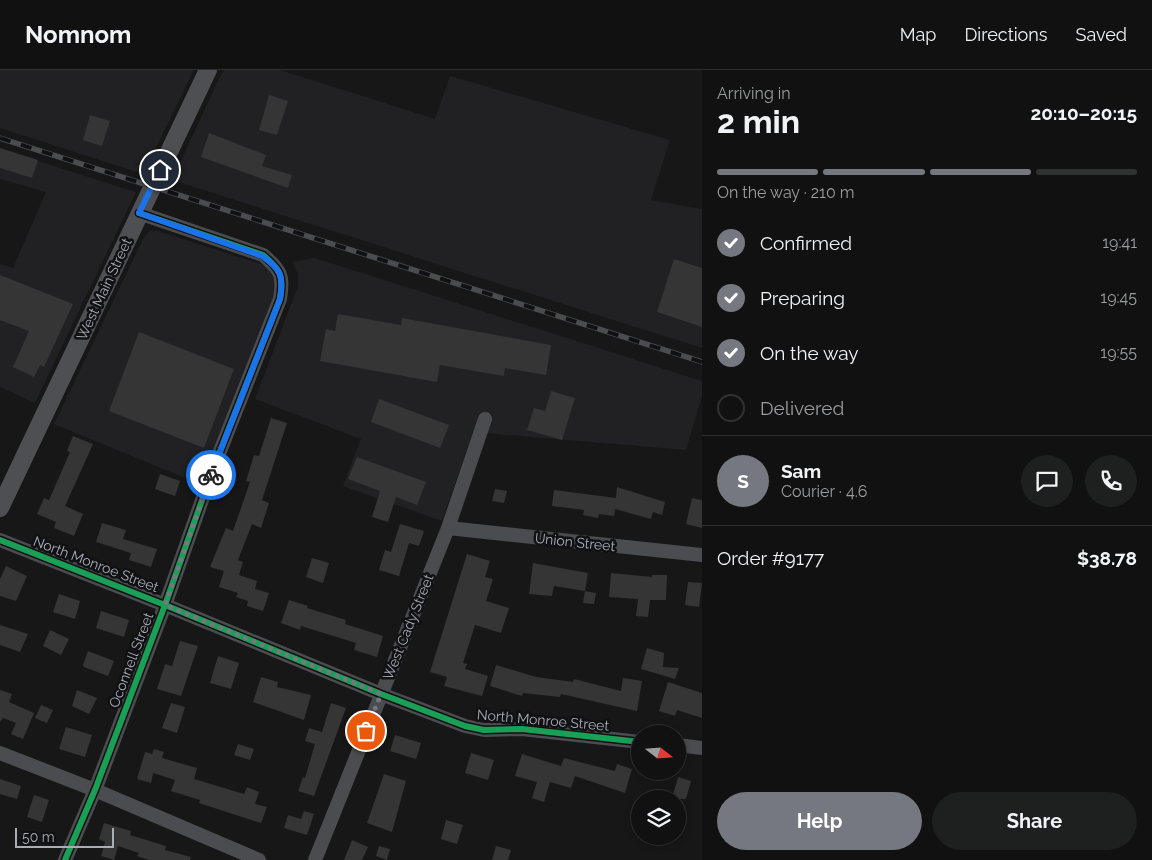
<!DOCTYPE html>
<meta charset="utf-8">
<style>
body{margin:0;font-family:Raleway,sans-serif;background:#1e1f1f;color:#f1f3f6;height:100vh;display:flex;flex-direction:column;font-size:19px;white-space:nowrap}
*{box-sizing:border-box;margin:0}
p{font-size:16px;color:#9c9d9f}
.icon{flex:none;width:28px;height:28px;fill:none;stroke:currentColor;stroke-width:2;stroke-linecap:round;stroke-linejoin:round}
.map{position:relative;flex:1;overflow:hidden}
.panel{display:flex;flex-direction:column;background:#111;width:450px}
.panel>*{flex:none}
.needle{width:32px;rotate:107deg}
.buttons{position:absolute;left:631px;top:655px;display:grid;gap:10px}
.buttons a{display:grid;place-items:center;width:55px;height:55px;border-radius:50%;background:#111;box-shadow:0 2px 8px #0003,0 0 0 1px #303131;font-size:25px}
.scale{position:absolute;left:15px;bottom:12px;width:99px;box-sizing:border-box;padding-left:5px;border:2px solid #a8adb8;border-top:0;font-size:14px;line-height:18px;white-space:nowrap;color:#a8adb8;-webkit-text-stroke:4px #111113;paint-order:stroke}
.pin{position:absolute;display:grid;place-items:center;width:42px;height:42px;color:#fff;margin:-21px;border:2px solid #fff;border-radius:50%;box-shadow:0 1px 5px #0007}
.courier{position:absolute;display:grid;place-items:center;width:50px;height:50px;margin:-25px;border:4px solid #1a73e8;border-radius:50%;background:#fff;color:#222;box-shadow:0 1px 6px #0007}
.head em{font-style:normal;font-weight:700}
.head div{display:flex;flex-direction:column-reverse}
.head{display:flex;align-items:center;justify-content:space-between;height:85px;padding:0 15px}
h1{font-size:32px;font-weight:700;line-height:38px}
.bar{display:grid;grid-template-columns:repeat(4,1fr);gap:8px 5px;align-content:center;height:60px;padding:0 15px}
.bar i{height:6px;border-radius:4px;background:#303131}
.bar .active{background:#757880}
.bar p{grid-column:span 4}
.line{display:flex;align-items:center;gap:12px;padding:0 15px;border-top:1px solid #303131}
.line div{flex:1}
.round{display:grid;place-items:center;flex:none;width:52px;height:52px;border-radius:26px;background:#1e1f1f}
ol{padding:0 15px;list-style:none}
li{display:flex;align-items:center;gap:15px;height:55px}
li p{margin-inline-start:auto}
li .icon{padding:5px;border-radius:50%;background:#757880;color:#fff;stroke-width:4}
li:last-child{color:#9c9d9f}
li i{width:28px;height:28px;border:2px solid #303131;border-radius:50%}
.button{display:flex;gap:10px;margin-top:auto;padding:10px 15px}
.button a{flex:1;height:58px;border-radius:30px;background:#757880;color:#fff;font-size:20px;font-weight:700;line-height:58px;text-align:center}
.button a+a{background:#1e1f1f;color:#f1f3f6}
header{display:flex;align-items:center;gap:30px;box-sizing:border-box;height:70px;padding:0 25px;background:#111;border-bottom:1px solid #303131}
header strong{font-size:24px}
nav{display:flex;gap:28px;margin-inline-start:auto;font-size:18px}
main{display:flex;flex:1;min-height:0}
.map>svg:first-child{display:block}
</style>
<header>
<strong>Nomnom</strong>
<nav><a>Map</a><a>Directions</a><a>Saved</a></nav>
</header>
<main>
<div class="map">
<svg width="702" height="790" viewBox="0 0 702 790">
<rect width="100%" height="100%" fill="#171717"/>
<path fill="#212123" d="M0 0H194L143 104 0 58Z
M223 0H280L435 49 450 6 670 70 651 130 702 139V278L172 110Z
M0 79 136 122 35 333 0 317V194L13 198 46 122 0 109Z
M149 161H158L267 196 277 206 276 224 200 414 54 354 143 169Z
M315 188 702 311V326L686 380 473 362 442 451 343 416 361 369 255 329 298 216V204L292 192Z"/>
<path fill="#353536" d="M269 25 288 31 277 65 259 60Z
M90 45 110 51 102 76 83 70Z
M209 63 266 85 262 96 292 105 288 118 201 87Z
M0 78 38 90 32 108 0 98Z
M674 189 702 198V257L657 242Z
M0 205 73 234 44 297 40 295 34 307 13 297 29 261 0 250Z
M338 244 401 255 402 248 551 275 546 305 505 298 504 306 440 295 437 312 320 291 326 259 335 261Z
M139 262 234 299 204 378 109 341Z
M551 321 575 328 562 370 527 360 534 338 545 341Z
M379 329 449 355 440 378 371 352Z
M271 348 287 353 262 430 269 433 261 458 252 454 238 490 243 492 239 505 257 511 255 519 269 523 263 541 247 536 248 531 236 527 238 523 219 517 224 501 210 497 226 458 233 461 250 412 246 411 254 385 259 386Z
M73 366 93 374 65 436 83 444 74 466 54 458 56 452 37 444 44 428 49 430 70 382 67 381Z
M357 387 426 412 417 435 396 427 388 452 372 447 380 421 348 409Z
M160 404 180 411 175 426 155 419Z
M617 417 665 432 662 445 653 442 651 449 615 439 614 446 599 444 598 448 583 445 584 440 552 436 554 420 616 428Z
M495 419 507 421 504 433 492 431Z
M692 428 702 430V458L686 454Z
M102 453 126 460 123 469 157 479 151 497 129 490 131 483 96 472Z
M400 454 424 461 419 476 409 473 399 506 379 500 385 480 391 482Z
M467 484 490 491 485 507 493 509 486 531 509 538 501 563 475 555 463 593 467 594 465 599 488 606 482 626 444 616 447 607 430 602Z
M312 488 329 493 323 513 306 507Z
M533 493 588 503 585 521 554 516 552 526 529 524Z
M6 496 27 506 16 531 0 526V509Z
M611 503 652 507V505H667L666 530H650L648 547 636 546 638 529 609 527Z
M688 512 702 513 699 537 685 535Z
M585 521 596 523 594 534 583 533Z
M59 524 80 531 75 549 53 542Z
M289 530 308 536 307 538 346 550 345 554 383 566 377 587 354 580 356 573 301 556 300 560 281 553Z
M101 541 129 550 124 567 96 558Z
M0 555 28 564 20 582 0 575Z
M50 560 69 569 61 585 43 576Z
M180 571 198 576 181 626 157 619 165 594 172 596Z
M647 578 664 583 663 597 679 598 675 609 641 599Z
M88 581 114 591 108 606 84 597 83 595Z
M218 586 239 593 231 619 210 613Z
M496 595 536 607 573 612 574 609 621 621 623 608 642 611 637 641 561 624 560 627 523 623 522 626 490 616Z
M261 607 278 612 277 617 311 625 304 650 253 632Z
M668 612 702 623V648L677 640 675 646 659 641Z
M0 620 12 624 9 632 34 643 23 669 11 664 16 653 3 648 0 652Z
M77 620 97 628 89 644 72 636Z
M171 633 185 637 177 663 162 658Z
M331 633 346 638 314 726 298 721 303 707 305 708 315 674 305 671 309 658 322 662Z
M41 635 53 640 47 653 35 648Z
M66 657 92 665 85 687 59 679Z
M395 665 421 673 416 689 390 681Z
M238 674 254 679 250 690 234 685Z
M154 679 164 682 162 688 197 698 194 709 244 724 247 717 259 722 255 734 267 737 261 753 199 733 200 730 171 721 175 710 153 703 151 713 137 709 145 682 152 684Z
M471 683 494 690 488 710 465 703Z
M522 684 561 696 564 688 615 701 617 694 632 699 625 723 575 706 571 718 550 712 544 732 532 728 537 712 515 706Z
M384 704 406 711 392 762 367 753Z
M678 707 691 711 686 729H672Z
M0 709 21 716 17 729 0 724Z
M34 725 49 730 42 752 27 747Z
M304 741 314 744 307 765 284 758 288 745 301 749Z
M446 750 463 755 457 774 441 769Z
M104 753 131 761 130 765 166 776 165 780 191 787 190 790H149L137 786 139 783 118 776 114 790 101 786 105 772 99 769Z
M352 770 368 777 362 790H344Z
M379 776 390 779 387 790 376 786Z
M496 776 511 780 508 790H492Z"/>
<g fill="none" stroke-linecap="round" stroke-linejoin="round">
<path stroke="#4b4c50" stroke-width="14" d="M448 458 702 485
M0 470 165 535 381 624 465 656 484 660 522 659 640 672
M678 675 702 678
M0 683 95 720 259 790
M65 790 95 720 165 535 213 399 280 229C284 206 281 200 263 185L139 143
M315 790 448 458 485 349"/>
<path stroke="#4d4f52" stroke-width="18" d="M0 438 208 0"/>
<defs>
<path id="rail" d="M0 68 702 292"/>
</defs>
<use href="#rail" stroke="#4b4c4f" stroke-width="5.5"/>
<use href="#rail" stroke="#111113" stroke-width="4" stroke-dasharray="11" stroke-linecap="butt"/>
<defs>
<path id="cycleway" d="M0 470 165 535 381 624 465 656 484 660 522 659 640 672
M65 790 95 720 165 535 213 399 280 229C284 206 281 200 263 185L139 143"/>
</defs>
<use href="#cycleway" stroke="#111113" stroke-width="9"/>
<use href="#cycleway" stroke="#1a9f57" stroke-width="6"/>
</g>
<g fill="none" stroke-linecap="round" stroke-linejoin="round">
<path stroke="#757880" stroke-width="5" stroke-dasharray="0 9" d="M211 405 165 535 381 624 366 661"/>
<path stroke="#1a73e8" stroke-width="6" d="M160 100 139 143 262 186C281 199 284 206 280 229L211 405"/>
</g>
<g text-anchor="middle" stroke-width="5" stroke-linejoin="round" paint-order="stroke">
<g font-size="14" fill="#a8adb8" stroke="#111113">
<text transform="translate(104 219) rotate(-65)" y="5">West Main Street</text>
<text transform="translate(575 472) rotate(6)" y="5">Union Street</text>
<text transform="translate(96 494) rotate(21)" y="5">North Monroe Street</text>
<text transform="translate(408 557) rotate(-68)" y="5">West Cady Street</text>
<text transform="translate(131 590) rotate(-69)" y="5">Oconnell Street</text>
<text transform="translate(543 650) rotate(5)" y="5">North Monroe Street</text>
</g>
</g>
</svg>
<div class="buttons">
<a><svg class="needle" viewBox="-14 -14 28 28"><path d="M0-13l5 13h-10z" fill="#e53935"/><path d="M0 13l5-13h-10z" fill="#9c9d9f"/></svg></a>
<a><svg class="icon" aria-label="layers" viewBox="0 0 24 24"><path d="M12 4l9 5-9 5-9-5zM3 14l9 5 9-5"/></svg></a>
</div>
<div class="scale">50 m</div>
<div class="pin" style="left:366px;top:661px;background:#ea580c"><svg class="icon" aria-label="bag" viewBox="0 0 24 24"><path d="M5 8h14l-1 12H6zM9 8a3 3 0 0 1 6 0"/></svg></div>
<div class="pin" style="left:160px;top:100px;background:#1f2937"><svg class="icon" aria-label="home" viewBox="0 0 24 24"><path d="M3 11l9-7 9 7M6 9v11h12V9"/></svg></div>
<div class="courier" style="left:211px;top:405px"><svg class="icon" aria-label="bike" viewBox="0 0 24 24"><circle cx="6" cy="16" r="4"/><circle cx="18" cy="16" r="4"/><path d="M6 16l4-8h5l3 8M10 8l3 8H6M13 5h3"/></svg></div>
</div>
<section class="panel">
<div class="head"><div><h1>2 min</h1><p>Arriving in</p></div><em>20:10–20:15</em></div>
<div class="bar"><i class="active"></i><i class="active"></i><i class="active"></i><i></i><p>On the way · 210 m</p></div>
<ol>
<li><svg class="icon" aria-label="check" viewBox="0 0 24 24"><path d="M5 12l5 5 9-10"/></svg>Confirmed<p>19:41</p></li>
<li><svg class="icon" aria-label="check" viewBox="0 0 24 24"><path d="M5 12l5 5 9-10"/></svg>Preparing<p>19:45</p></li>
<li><svg class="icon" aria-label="check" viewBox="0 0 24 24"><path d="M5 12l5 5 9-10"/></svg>On the way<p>19:55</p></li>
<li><i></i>Delivered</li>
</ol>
<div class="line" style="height:90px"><b class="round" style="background:#757880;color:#fff">S</b><div><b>Sam</b><p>Courier · 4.6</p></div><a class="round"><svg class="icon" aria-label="chat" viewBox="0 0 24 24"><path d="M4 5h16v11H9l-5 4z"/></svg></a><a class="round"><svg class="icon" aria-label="phone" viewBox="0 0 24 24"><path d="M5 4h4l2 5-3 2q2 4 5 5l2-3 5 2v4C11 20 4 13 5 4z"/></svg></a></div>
<div class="line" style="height:65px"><div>Order #9177</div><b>$38.78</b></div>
<div class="button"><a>Help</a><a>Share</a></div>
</section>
</main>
